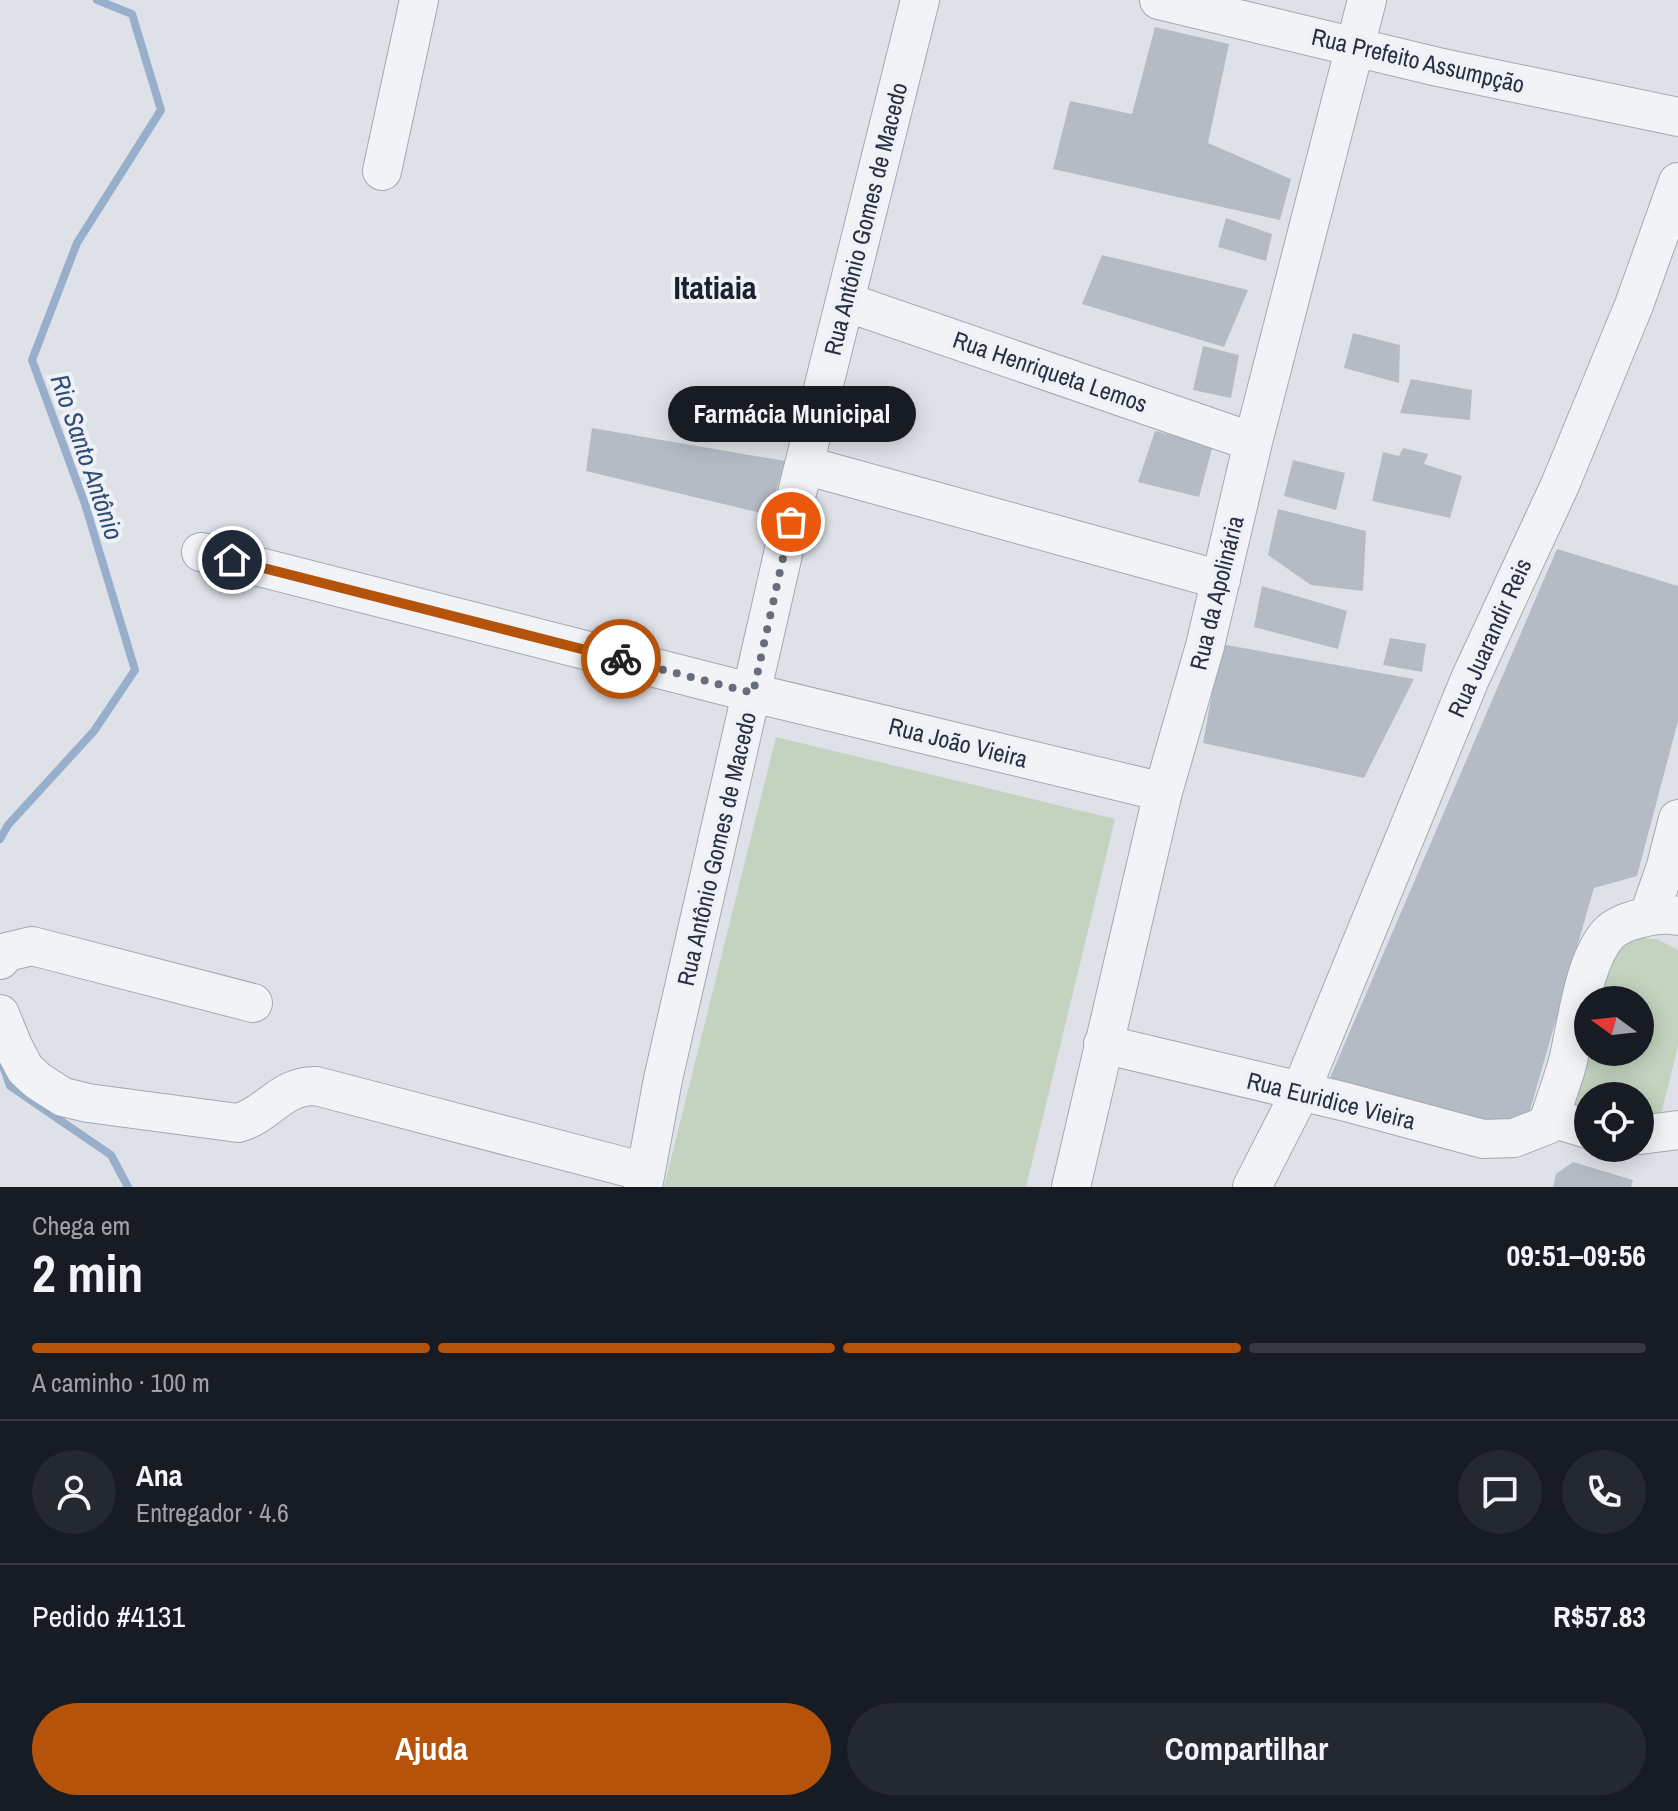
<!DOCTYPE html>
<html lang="pt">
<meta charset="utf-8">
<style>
body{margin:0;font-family:"Archivo Narrow",sans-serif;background:#242831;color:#f1f3f6;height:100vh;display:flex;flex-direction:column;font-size:30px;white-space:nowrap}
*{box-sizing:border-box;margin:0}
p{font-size:26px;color:#9ea1a6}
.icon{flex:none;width:44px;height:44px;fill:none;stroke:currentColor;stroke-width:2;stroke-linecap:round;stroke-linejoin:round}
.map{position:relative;height:1187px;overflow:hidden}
.details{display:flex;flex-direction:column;background:#171b24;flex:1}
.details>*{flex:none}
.needle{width:52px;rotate:285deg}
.fabs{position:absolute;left:1574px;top:986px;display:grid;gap:16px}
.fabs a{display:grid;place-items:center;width:80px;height:80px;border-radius:50%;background:#171b24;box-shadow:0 4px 20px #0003;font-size:40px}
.pin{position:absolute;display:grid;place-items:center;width:68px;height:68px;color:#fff;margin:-34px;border:4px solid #fff;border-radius:50%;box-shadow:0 2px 8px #0007}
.courier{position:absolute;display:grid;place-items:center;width:80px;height:80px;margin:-40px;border:6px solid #b45309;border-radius:50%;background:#fff;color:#222;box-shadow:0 2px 10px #0007}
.bubble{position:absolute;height:56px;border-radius:28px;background:#171b24;box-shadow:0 4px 20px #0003;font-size:26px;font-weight:700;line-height:56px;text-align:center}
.summary em{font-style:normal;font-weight:700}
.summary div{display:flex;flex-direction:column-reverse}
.summary{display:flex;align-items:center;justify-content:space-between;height:136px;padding:0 32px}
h1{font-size:52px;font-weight:700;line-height:60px}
.bar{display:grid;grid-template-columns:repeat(4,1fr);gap:12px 8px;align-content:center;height:96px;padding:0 32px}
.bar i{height:10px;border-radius:6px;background:#363941}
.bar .active{background:#b45309}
.bar p{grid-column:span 4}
.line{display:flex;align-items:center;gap:20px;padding:0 32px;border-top:2px solid #363941}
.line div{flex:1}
.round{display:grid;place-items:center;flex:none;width:84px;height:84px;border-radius:42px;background:#242831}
.cta{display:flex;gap:16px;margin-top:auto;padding:16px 32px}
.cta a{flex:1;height:92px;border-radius:48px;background:#b45309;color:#fff;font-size:32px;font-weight:700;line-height:92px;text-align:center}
.cta a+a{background:#242831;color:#f1f3f6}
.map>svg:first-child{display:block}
</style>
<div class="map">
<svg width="1678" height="1187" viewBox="0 0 1678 1187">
<rect width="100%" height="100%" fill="#dee2e8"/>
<path fill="#c3d3bf" d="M776 737 1115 819 1026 1187H664Z
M1627 937 1657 939 1678 950V1046L1662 1111 1640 1126V1096H1588V1120L1583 1118 1568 1091 1588 1052H1640V1000H1593L1607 950Z"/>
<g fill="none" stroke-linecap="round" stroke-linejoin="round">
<path stroke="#97afca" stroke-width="8" d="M0 839 8 825 94 731 135 670 85 504 32 360 77 243 161 110 132 14 97 0
M2 1063 10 1086 111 1155 128 1187"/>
</g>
<path fill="#b5bbc5" d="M1155 27 1229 44 1208 143 1291 179 1280 220 1053 169 1070 101 1132 114Z
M1226 218 1272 234 1266 261 1218 247Z
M1102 255 1248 290 1224 347 1082 304Z
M1353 333 1400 345 1399 383 1344 368Z
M1203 346 1239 355 1231 398 1193 390Z
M1411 379 1472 390 1470 420 1400 413Z
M592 428 785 461 769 515 586 471Z
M1155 431 1213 445 1199 497 1138 482Z
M1403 448 1428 454 1424 464 1462 476 1450 518 1372 501 1383 452 1399 456Z
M1293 460 1345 473 1336 510 1284 496Z
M1278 509 1366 531 1363 591 1311 585 1268 555Z
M1557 549 1678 586V721L1637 876 1594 888 1530 1110 1506 1128 1323 1094Z
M1262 586 1347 611 1338 649 1254 627Z
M1390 638 1426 644 1422 672 1383 665Z
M1221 644 1414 679 1364 778 1203 743Z
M1573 1162 1633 1180 1631 1187H1553L1556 1174Z"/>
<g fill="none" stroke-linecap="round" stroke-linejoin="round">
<defs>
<path id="minor" d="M1159 0 1438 67 1678 117
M382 171 419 0
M846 302 1253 442
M804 465 1221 580
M201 552 753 693 1163 792
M1649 915 1666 866 1678 819
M0 960 7 952 32 946 253 1003
M0 1014 13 1046 25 1069 38 1081 63 1097 88 1103 238 1123C268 1115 281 1085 316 1086L645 1172
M1103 1044 1346 1102 1483 1139 1514 1138 1547 1125C1554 1105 1561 1085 1567 1065 1577 1027 1582 964 1608 934 1621 920 1659 912 1678 916
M1551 1114 1558 1120 1588 1129
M1640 1135 1678 1130
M643 1187 663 1079 797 493 920 0
M1071 1187 1163 792 1205 646 1253 442 1367 0
M1252 1187 1300 1093 1470 679 1560 485 1634 305 1678 182"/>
</defs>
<use href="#minor" stroke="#a3a9b2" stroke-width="40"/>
<use href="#minor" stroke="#f1f3f6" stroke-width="38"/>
</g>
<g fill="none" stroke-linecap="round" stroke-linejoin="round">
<path stroke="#676e7b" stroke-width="8" stroke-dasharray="0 14.4" d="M621 659 753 693 791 522"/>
<path stroke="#b45309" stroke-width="10" d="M232 560 621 659"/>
</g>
<g text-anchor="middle" stroke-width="8" stroke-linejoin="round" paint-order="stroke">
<g font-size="24" fill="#272f40" stroke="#eef1f6">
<text transform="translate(1418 61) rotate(13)" y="8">Rua Prefeito Assumpção</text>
<text transform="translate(866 219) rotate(-76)" y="8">Rua Antônio Gomes de Macedo</text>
<text transform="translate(1050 372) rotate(19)" y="8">Rua Henriqueta Lemos</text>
<text transform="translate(1217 593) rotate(-76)" y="8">Rua da Apolinária</text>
<text transform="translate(1490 638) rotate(-66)" y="8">Rua Juarandir Reis</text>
<text transform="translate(958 743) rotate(14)" y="8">Rua João Vieira</text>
<text transform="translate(717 849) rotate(-77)" y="8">Rua Antônio Gomes de Macedo</text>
<text transform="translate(1331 1101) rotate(14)" y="8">Rua Euridice Vieira</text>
</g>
<g font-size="26" font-style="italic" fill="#2f4d75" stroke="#eef1f6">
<text transform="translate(87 457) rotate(71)" y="9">Rio Santo Antônio</text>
</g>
<g font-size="32" font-weight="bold" fill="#192030" stroke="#eef1f6">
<text x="715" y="299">Itatiaia</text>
</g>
</g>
</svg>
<div class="fabs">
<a><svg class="needle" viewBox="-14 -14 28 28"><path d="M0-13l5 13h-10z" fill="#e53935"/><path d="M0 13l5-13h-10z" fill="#9ea1a6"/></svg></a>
<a><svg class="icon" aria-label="locate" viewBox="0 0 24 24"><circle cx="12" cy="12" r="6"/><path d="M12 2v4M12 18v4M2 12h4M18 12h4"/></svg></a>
</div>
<div class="pin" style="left:791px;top:522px;background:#ea580c"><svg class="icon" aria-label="bag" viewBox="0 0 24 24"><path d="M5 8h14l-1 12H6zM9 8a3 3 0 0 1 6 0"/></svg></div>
<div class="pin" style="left:232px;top:560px;background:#1f2937"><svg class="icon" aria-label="home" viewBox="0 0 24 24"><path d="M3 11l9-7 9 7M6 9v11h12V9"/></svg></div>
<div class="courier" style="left:621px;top:659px"><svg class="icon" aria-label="bike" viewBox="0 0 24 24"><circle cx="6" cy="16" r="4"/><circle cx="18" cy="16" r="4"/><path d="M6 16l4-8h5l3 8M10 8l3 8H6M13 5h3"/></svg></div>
<div class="bubble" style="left:668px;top:386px;width:248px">Farmácia Municipal</div>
</div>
<section class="details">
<div class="summary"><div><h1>2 min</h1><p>Chega em</p></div><em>09:51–09:56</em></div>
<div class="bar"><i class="active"></i><i class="active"></i><i class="active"></i><i></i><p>A caminho · 100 m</p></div>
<div class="line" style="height:144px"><a class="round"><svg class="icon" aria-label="person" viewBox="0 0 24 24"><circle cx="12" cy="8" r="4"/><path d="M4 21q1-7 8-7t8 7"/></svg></a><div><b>Ana</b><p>Entregador · 4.6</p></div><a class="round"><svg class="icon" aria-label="chat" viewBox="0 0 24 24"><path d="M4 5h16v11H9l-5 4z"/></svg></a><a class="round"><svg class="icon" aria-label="phone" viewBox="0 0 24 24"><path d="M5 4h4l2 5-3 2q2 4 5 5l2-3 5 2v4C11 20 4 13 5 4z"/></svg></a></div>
<div class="line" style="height:104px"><div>Pedido #4131</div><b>R$57.83</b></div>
<div class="cta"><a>Ajuda</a><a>Compartilhar</a></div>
</section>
